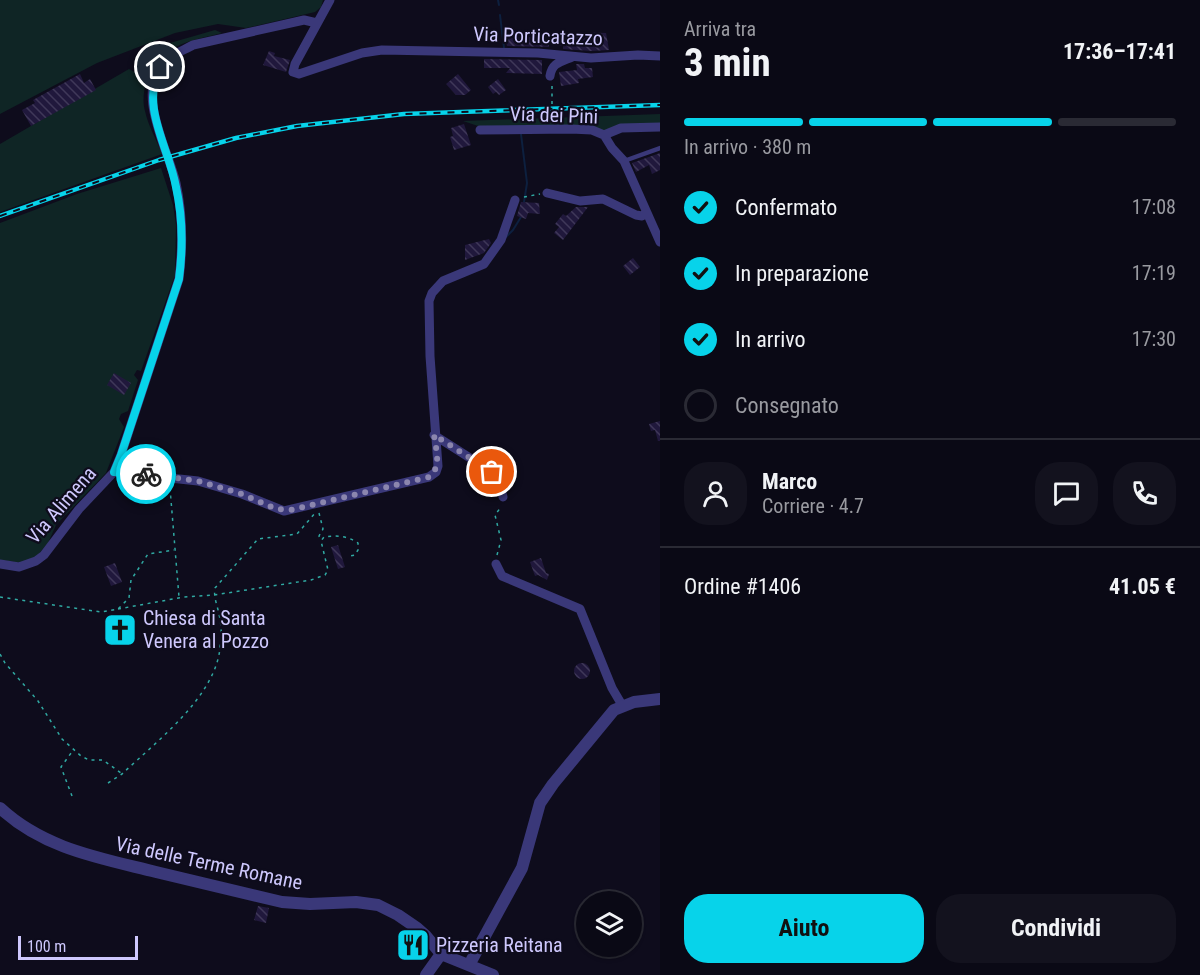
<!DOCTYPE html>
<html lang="it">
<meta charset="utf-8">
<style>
body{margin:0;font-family:"Roboto Condensed",sans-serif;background:#13121e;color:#f1f3f6;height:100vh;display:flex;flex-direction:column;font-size:22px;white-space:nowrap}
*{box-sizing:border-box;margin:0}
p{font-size:20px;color:#999aa0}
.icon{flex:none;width:33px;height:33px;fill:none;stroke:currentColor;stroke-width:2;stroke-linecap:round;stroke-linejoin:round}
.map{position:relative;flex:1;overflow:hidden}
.drawer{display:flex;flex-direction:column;background:#0a0915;width:540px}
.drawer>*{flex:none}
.buttons{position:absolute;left:576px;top:891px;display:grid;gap:12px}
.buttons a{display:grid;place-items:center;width:66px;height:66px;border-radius:50%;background:#0a0915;box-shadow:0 2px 4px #0004,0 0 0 2px #2a2a34;font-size:30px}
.scale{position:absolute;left:18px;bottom:15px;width:120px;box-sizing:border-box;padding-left:6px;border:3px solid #cec8fd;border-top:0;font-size:16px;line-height:21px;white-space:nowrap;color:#cec8fd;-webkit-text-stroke:4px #0e0c1c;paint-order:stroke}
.pin{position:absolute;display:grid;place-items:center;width:51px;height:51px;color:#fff;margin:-26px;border:3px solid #fff;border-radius:50%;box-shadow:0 2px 6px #0007}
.courier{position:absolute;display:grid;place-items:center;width:60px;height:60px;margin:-30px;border:4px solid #07d3ea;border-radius:50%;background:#fff;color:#222;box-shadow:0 2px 8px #0007}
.headline em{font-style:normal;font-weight:700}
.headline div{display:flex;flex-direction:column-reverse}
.headline{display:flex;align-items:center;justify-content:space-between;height:102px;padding:0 24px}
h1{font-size:39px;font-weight:700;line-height:45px}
.bar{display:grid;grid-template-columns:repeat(4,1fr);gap:9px 6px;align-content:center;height:72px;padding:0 24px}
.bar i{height:8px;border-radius:4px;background:#2a2a34}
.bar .active{background:#07d3ea}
.bar p{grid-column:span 4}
.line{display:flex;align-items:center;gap:15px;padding:0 24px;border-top:2px solid #2a2a34}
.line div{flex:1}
.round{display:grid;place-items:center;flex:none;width:63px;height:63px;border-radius:24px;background:#13121e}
ol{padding:0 24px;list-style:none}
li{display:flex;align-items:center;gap:18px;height:66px}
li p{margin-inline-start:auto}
li .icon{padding:6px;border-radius:50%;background:#07d3ea;color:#111;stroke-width:4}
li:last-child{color:#999aa0}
li i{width:33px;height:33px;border:3px solid #2a2a34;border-radius:50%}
.cta{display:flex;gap:12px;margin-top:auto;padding:12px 24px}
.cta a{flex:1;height:69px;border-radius:24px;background:#07d3ea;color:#111;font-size:24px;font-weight:700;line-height:69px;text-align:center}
.cta a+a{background:#13121e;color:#f1f3f6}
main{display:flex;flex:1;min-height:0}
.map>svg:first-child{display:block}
</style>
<main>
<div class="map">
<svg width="660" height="975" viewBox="0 0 660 975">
<defs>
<pattern id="building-back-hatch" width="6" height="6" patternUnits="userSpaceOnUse" patternTransform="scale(1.5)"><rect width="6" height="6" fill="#20183c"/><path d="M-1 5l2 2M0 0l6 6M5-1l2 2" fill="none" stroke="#3f3859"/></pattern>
</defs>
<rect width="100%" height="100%" fill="#0e0c1c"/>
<path fill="#0f2525" d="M0 0H323L321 7 315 12 246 28 218 24 175 33 97 63 0 114Z
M215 30 222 33C191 41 158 45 147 79 144 89 142 101 145 111 148 126 157 140 162 154L0 212V144L129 69 136 73 151 52 163 45Z
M660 114V125L604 131 487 129 463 121Z
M161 168 173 205 176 225 175 275 141 371 137 370 134 375 138 380 128 411 121 414 119 419 124 427 106 473 56 525 48 543 37 556 23 563 0 560V223L77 194Z"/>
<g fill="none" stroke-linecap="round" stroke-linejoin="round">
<path stroke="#0d203f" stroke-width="2" d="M498 0 499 5
M500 15 504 48
M521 134 527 183 524 202
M505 238 513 230 521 217"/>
</g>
<path fill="url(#building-back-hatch)" d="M576 32 606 33 609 50 591 51 563 49V46H557L558 36 576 38Z
M505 37H534V40H541V42H549V47L507 46Z
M269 51 275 53 274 56 290 60 286 72 263 65Z
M484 59 542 60V74L506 73 510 68H484Z
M576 64H584L585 68H592L593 77 578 79 579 83 561 86 559 72 577 70Z
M80 74 84 83 90 79 96 90 31 126 22 110 35 103 33 100Z
M458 74 471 90 465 95H456L446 84Z
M498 79 506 90 499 95 496 92 493 94 488 87Z
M464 124 471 145 454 150 450 137 453 136 451 128Z
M660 153V170L652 174 649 165 636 172 632 163Z
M521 202 539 203 540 214 528 213 526 219 517 216Z
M576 207H588L563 240 554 233 559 227 555 224 563 214 566 216Z
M489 239 491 243 484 253 465 260V245Z
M633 258 640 267 630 275 623 266Z
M114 373 131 383 124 395 107 385Z
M660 421V441H658L655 430 651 431 649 424Z
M338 545 345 567 338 569 331 547Z
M541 558 546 573 549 574 547 580 538 575 535 576 530 562Z
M115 563 122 582 111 586 104 567Z
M119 617 126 639 120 641 113 619Z
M574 671a8 8 0 1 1 16 0a8 8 0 1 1-16 0Z
M258 906 269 908 266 923 254 920Z"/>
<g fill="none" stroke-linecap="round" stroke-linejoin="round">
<path stroke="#30a9a2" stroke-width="1.5" stroke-dasharray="3 4.5" stroke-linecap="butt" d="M552 86V120
M524 197 540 194
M170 488 179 597
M319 513 323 529 319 536 321 541
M497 555 501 540 495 515 501 507
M0 597 101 612 118 609 129 598 131 580 148 554 174 550
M118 609 184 597 214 595 311 580 325 575 328 570 321 541 324 537C336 535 348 536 358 543V550L355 555 349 556
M0 654 5 663 38 701 62 739 81 756 89 760H103L121 773
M108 783 122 774C157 741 215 697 220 648 221 638 222 629 220 620 219 609 213 598 215 588L258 539 297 534 316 512
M72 796 61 767 74 749"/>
<path stroke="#3a3879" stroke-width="4.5" d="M624 161 660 148"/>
<path stroke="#3a3879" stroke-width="9" d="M330 0 295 64 293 72 299 74 362 53 382 50 538 53 591 58 638 55 660 56
M550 76C552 63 560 62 572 57
M480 130 571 129 592 130 604 135 621 128 660 127
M604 135 612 148 624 161 660 242
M547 193 580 201 603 199 636 215 642 216 647 213
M434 435 492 472 499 481 503 497
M114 472 198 481 242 494 284 511 429 477 436 472 438 466 430 356 429 301 432 293 443 281 484 264 501 240 515 200
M0 564 19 567 36 561 44 555 79 509 114 472 121 455 179 279C183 247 183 215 176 183 168 149 134 91 165 61 173 54 184 50 193 45L304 20 317 23
M496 564 502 576 580 609 612 688 622 705"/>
<path stroke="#3a3879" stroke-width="12" d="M0 808C44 849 100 858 156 872 198 882 240 892 282 902L310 904 356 902 378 905 398 915 417 928 426 936 441 954
M441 954 493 975
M469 965 522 868 540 803 553 784 614 710 634 702 660 699
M426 975 441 954"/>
<defs>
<path id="rail" d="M0 216 159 160 236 138 297 126 404 114 660 105"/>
</defs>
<use href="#rail" stroke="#07d3ea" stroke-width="4.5"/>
<use href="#rail" stroke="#0e0c1c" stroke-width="2" stroke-dasharray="7" stroke-linecap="butt"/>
</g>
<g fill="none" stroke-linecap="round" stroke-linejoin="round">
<path stroke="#8b86ae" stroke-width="6" stroke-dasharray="0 10.8" d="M146 474 198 481 242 494 276 509 291 510 429 477C442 467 436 450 434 435L492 472"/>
<path stroke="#07d3ea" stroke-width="8" d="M146 474 114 472 121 455 179 279C183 248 183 218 176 187 169 147 140 108 160 67"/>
</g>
<defs>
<symbol id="church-square" viewBox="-11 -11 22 22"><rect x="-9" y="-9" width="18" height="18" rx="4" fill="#07d3ea" stroke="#0e0c1c"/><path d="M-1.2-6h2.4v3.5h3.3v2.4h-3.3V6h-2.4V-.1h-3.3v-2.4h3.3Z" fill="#111"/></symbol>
<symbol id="restaurant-square" viewBox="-11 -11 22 22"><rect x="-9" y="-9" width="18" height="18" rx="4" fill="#07d3ea" stroke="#0e0c1c"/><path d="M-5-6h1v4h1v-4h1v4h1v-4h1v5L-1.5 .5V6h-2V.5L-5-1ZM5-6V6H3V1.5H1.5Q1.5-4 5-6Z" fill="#111"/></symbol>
</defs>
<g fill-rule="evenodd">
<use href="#church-square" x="101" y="611" width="38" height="38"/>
<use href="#restaurant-square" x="394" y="926" width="38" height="38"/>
</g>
<g text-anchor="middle" stroke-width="4.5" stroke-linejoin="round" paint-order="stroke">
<g font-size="20" fill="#cec8fd" stroke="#0e0c1c">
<text transform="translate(538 36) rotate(2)" y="7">Via Porticatazzo</text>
<text transform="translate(554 115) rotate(2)" y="7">Via dei Pini</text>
<text transform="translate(61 505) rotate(-49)" y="7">Via Alimena</text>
<text transform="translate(209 863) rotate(12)" y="7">Via delle Terme Romane</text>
</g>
<g font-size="20" fill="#cec8fd" stroke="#0e0c1c" text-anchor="start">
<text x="143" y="625">Chiesa di Santa<tspan x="143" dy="23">Venera al Pozzo</tspan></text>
<text x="436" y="952">Pizzeria Reitana</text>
</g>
</g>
</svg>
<div class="buttons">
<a><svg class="icon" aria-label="layers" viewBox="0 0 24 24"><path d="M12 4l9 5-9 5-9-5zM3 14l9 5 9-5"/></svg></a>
</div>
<div class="scale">100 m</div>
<div class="pin" style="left:492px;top:472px;background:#ea580c"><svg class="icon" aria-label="bag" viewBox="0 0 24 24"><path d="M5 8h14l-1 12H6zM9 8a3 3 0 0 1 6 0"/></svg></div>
<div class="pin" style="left:160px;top:67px;background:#1f2937"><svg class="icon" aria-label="home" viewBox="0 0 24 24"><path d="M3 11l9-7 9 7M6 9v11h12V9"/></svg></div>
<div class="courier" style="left:146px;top:474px"><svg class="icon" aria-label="bike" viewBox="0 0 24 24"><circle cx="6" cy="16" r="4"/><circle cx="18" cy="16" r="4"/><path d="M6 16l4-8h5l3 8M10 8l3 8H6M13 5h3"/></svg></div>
</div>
<section class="drawer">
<div class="headline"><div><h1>3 min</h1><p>Arriva tra</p></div><em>17:36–17:41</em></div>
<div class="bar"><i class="active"></i><i class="active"></i><i class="active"></i><i></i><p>In arrivo · 380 m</p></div>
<ol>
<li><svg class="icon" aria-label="check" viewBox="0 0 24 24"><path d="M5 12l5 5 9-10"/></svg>Confermato<p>17:08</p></li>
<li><svg class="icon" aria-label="check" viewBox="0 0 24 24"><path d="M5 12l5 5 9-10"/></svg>In preparazione<p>17:19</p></li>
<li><svg class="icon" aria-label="check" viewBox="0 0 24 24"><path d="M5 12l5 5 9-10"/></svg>In arrivo<p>17:30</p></li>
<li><i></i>Consegnato</li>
</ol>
<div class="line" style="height:108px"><a class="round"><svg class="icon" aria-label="person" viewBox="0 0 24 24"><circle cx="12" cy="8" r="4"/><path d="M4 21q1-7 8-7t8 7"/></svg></a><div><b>Marco</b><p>Corriere · 4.7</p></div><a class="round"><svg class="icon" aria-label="chat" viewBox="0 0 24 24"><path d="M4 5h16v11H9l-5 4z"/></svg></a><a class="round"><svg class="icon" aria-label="phone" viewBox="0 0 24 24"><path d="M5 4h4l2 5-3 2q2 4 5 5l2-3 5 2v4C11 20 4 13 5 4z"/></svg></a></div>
<div class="line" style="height:78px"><div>Ordine #1406</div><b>41.05 €</b></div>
<div class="cta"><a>Aiuto</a><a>Condividi</a></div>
</section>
</main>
